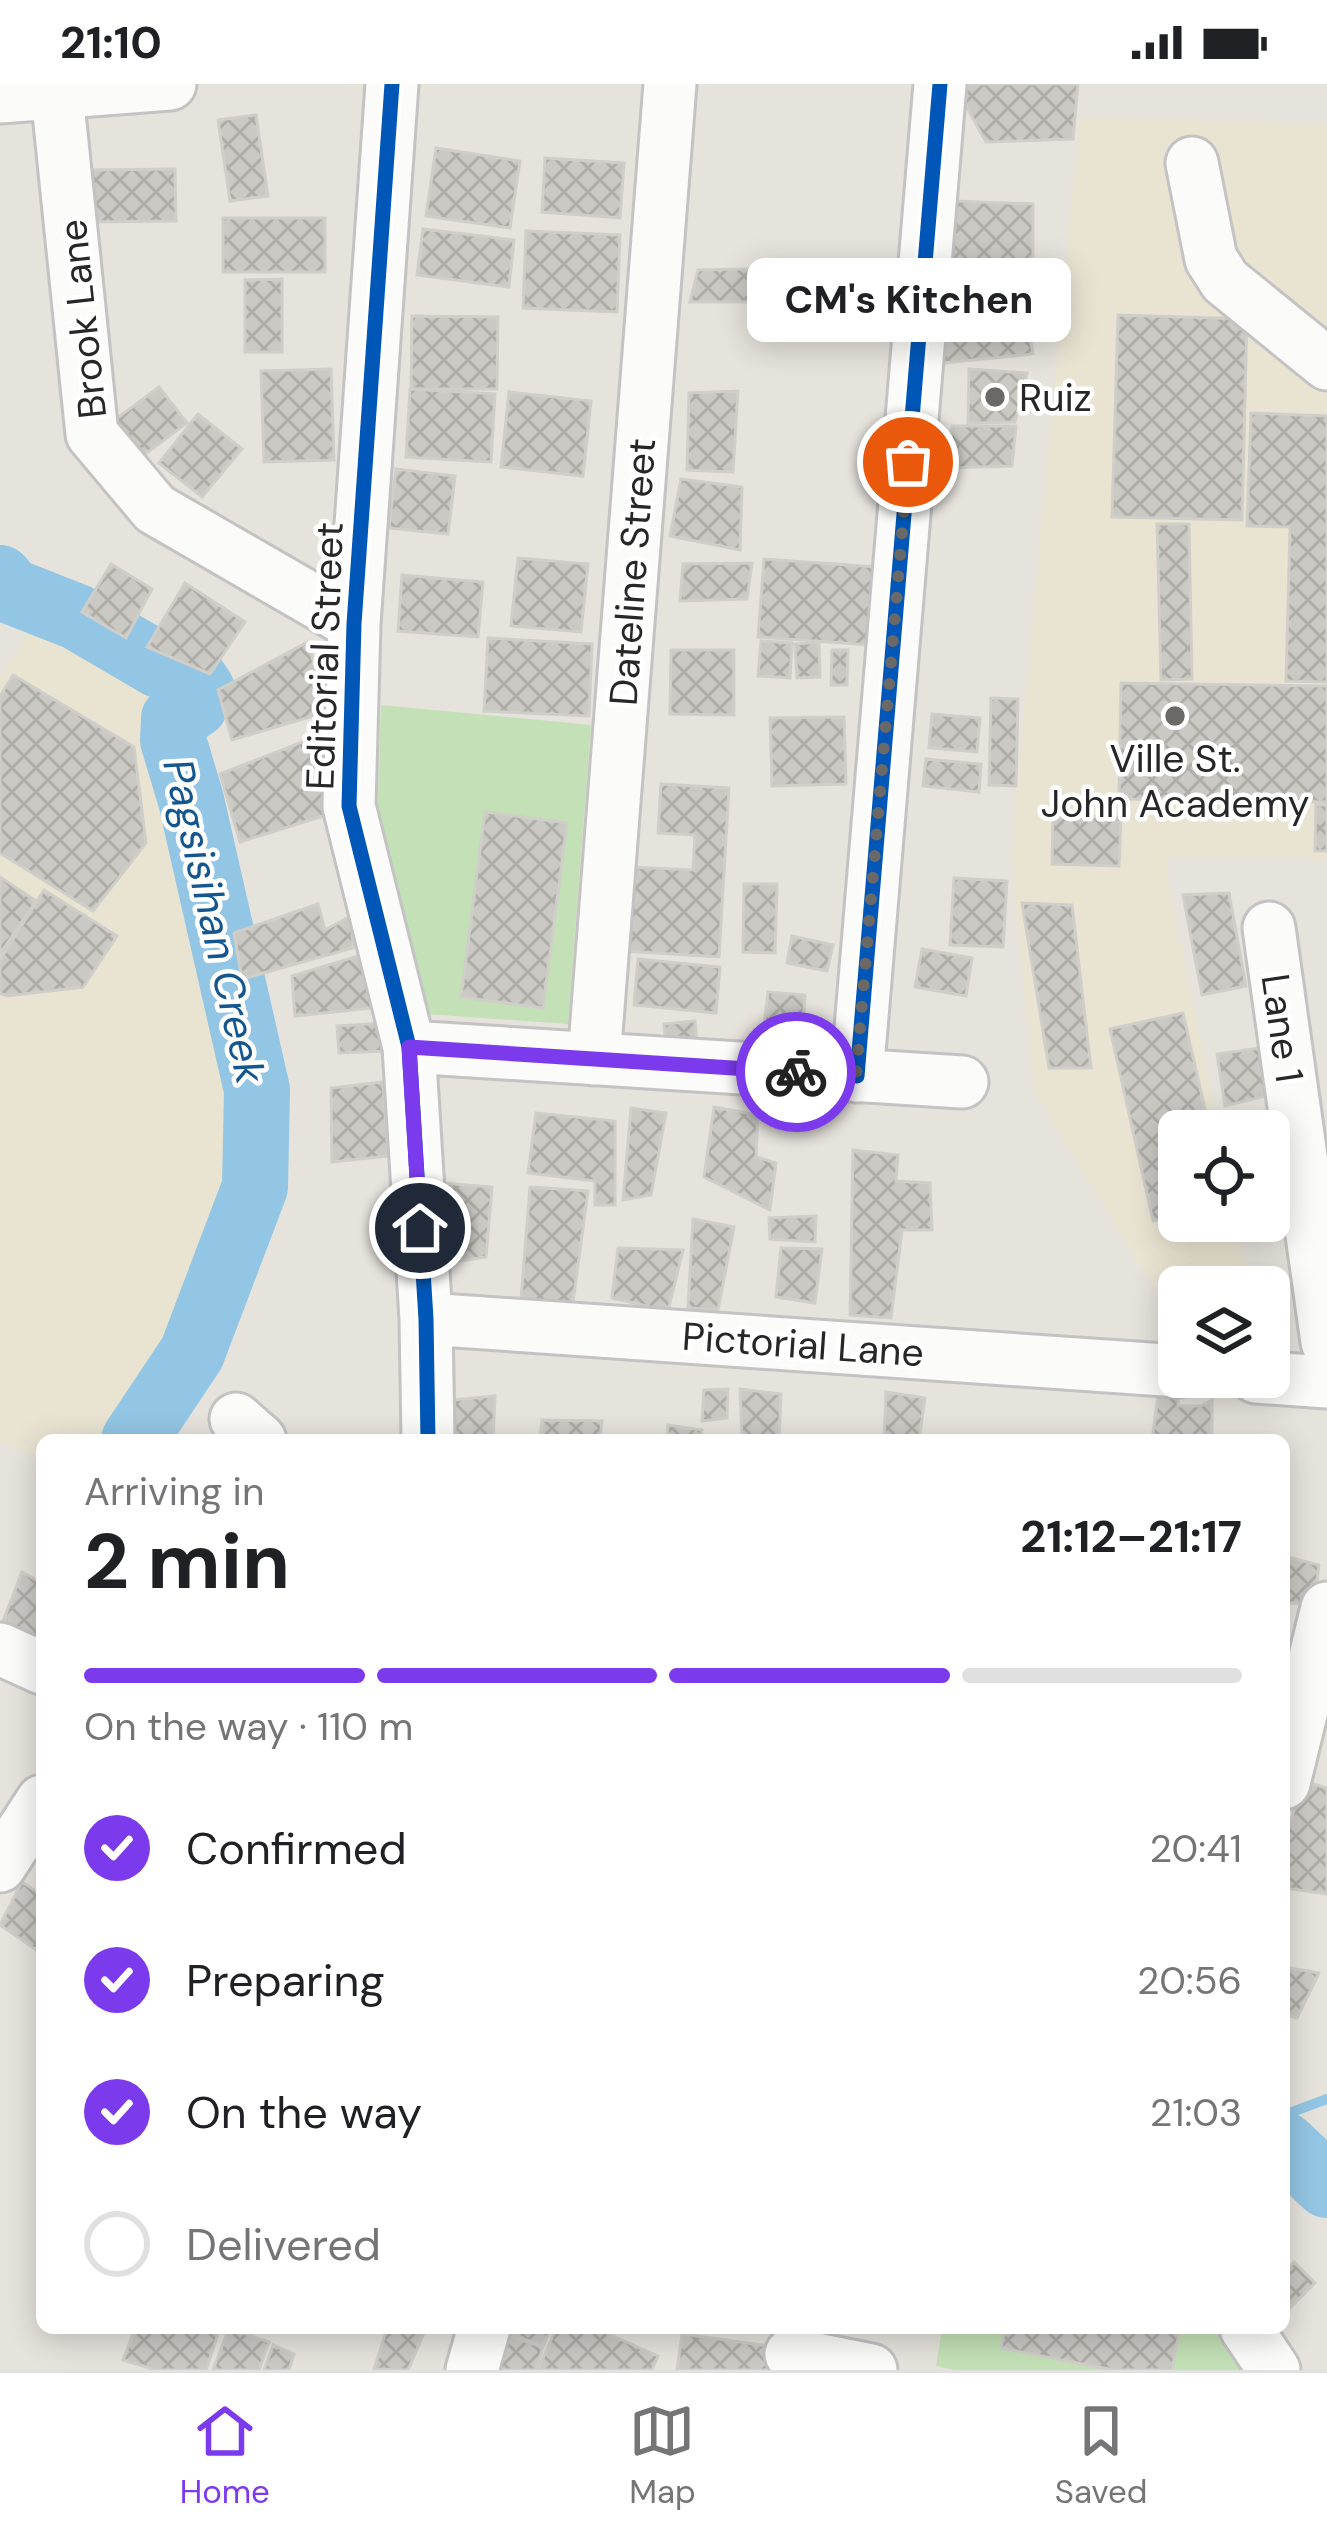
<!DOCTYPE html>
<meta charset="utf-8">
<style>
body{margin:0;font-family:"DM Sans",sans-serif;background:#f2f2f2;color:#202124;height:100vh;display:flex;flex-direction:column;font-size:45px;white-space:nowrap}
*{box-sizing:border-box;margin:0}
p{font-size:39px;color:#757577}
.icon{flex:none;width:66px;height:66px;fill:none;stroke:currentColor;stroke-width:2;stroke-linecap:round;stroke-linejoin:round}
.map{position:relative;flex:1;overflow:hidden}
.panel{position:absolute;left:36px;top:1350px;width:1254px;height:900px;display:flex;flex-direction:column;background:#fff;border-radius:18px;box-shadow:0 6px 30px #0003}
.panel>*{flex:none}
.fabs{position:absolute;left:1158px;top:1026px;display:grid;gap:24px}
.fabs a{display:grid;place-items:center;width:132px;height:132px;border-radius:18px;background:#fff;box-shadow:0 6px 30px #0003;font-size:60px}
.pin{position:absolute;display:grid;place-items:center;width:102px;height:102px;color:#fff;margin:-51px;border:6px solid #fff;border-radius:50%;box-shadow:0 3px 12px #0007}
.courier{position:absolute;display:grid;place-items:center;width:120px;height:120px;margin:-60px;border:9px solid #7c3aed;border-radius:50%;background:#fff;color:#222;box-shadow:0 3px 15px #0007}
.bubble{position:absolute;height:84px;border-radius:18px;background:#fff;box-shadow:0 6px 30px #0003;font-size:39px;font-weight:700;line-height:84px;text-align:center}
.head em{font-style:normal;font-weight:700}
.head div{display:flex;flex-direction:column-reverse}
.head{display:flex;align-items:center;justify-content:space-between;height:204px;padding:0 48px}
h1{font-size:78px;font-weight:700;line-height:90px}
.bar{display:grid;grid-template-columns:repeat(4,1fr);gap:18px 12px;align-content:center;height:144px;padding:0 48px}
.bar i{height:15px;border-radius:9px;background:#e0e0e0}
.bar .selected{background:#7c3aed}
.bar p{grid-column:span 4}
ol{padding:0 48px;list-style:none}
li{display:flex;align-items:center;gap:36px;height:132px}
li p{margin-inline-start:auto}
li .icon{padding:12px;border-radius:50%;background:#7c3aed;color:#fff;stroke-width:4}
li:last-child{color:#757577}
li i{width:66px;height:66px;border:6px solid #e0e0e0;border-radius:50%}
.status{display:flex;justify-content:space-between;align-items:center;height:84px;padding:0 60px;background:#fff;direction:ltr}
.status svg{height:33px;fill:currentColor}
.dock{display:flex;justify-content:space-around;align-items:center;height:168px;border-top:3px solid #e0e0e0;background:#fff;font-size:33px;color:#757577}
.dock a{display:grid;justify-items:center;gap:6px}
.dock .selected{color:#7c3aed}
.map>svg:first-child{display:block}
</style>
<div class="status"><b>21:10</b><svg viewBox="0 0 49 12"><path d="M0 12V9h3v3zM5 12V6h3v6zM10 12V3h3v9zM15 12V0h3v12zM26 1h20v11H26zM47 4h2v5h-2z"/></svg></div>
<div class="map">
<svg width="1327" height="2286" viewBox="0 0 1327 2286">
<defs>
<pattern id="building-cross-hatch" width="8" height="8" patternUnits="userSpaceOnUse" patternTransform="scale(3)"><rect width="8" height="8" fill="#cbc9c4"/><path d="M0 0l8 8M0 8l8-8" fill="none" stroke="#aeada8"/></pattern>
</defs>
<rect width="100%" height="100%" fill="#e6e3dd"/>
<path fill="#e9e4d2" d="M1079 33 1327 40V775H1164L1219 1047H1179V1137H1237L1250 1203H1179V1245L1034 1008 1010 775Z
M38 534 142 593 182 729 222 932 227 1128 175 1250 113 1356H42V1374L0 1359V593Z"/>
<path fill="#c3e0b6" d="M381 621 591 641 568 940 427 930 377 736Z
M942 2244H1222L1251 2286H954L936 2282Z"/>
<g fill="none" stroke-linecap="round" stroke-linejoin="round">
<path stroke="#93c6e5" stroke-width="10" d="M1284 2031 1327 2015"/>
<path stroke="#93c6e5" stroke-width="66" d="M0 494 11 507 77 533 159 581 192 591 202 606 195 621 174 635 173 656 191 716 257 1006 255 1103 192 1269 134 1356
M1284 2061 1327 2101"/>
</g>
<path fill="url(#building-cross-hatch)" stroke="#d0cec9" stroke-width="3" d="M967 0H1078L1073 55 986 58 962 15Z
M256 31 268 112 230 117 218 36Z
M436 64 520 77 510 144 426 132Z
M545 74 624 79 620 134 542 128Z
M175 85 176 137 82 138V86Z
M955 117 1033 120V220L950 218Z
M223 134H325V188H223Z
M423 145 514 156 509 203 417 191Z
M526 147 620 151 617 228 523 224Z
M791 184 788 218H690L698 186Z
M282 195V268H245V196Z
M1013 222 1014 229 1048 232 1058 251 1030 252 1033 270 943 279 951 223Z
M1118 231 1247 235 1242 436 1112 433Z
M412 232 498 233 497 305H411Z
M331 285 334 376 264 378 261 287Z
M969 285 1027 289 1015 338 968 339Z
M159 303 187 339 140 374 112 338Z
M410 305 495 310 491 378 406 373Z
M738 307 733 388 687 386 689 309Z
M509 308 591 317 583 392 501 383Z
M1251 329 1327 332V598L1286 597 1290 443 1247 442Z
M198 330 242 365 202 413 159 379Z
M952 342H1016L1012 382 947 384Z
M396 385 455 392 448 450 389 444Z
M681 395 742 403 740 466 670 452Z
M1157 440H1189L1192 595 1161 596Z
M518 474 588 480 581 548 511 542Z
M764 475 876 483 870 561 758 553Z
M752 479 747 515 680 517 683 480Z
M111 480 152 505 126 554 82 528Z
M402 491 483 498 478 553 398 547Z
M185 499 245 538 210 590 147 563Z
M488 554 592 560 589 632 484 627Z
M761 557 792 559 790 594 758 592Z
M308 558 327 628 232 656 218 606Z
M819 558 820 593 797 594 795 560Z
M671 566H734V631L670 630Z
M832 566H848L847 601H831Z
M13 591 134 663 146 759 93 827 0 769V612Z
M1121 599 1327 602V718L1119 715Z
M991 614 1018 615 1016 702 989 701Z
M932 630 980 634 977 668 929 664Z
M844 633 846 700 772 702 770 634Z
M320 651 336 728 240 758 220 690Z
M926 675 981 680 979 708 923 702Z
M661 700 729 704 719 873 625 867 630 783 693 786 695 751 658 749Z
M1316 721H1327V767H1315Z
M485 728 567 739 543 924 461 913Z
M1053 732 1121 733 1119 782 1052 780Z
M0 793 36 817 0 870Z
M954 794 1007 797 1003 863 950 861Z
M744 800H777L775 869 743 868Z
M44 806 117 852 83 903 7 912 0 909V876Z
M1229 809 1246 902 1202 911 1183 811Z
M1022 819 1072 821 1091 984H1049Z
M318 820 325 846 351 832 353 864 242 895 234 849Z
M792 852 833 861 827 887 787 879Z
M922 865 972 874 966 912 915 903Z
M368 869 381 923 295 932 292 892Z
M638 875 720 883 716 929 634 921Z
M768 908 805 911 802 953 763 949Z
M1183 929 1210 1047H1179V1131L1153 1137 1110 945Z
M695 937 698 970 667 972 664 940Z
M384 939 387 967 339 969 337 942Z
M1267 963 1266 1012 1225 1022 1217 970Z
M383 998 388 1072 332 1078 331 1004Z
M714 1023 758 1031 756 1073 776 1079 770 1126 704 1093Z
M631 1024 666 1029 651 1111 623 1116Z
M536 1029 615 1037V1121H595V1097L528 1089Z
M853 1066 898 1071 896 1097 930 1099 932 1146H902L891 1234 850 1231Z
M442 1099 492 1103 486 1173 440 1180Z
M530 1103 588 1107 572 1226 521 1216Z
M816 1132 815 1158 770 1155 769 1134Z
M693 1135 734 1143 718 1226 688 1224Z
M618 1164 683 1166 668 1227 612 1214Z
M781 1164 822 1165 815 1219 776 1213Z
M728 1305 727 1334 702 1337 704 1306Z
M740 1305 781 1310 779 1356H742Z
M886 1308 925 1314 919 1356H884Z
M1158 1311 1178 1314V1322H1201L1212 1316V1356H1152Z
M495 1312 493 1356H445L441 1317Z
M542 1336 602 1337 600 1356 540 1354Z
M668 1341 702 1346 701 1356H667Z
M1284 1472 1319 1481 1314 1522 1284 1518Z
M22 1488 42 1499V1579L0 1545Z
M1303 1697 1327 1704V1810L1284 1804V1759Z
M22 1798 42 1811V1870L0 1841Z
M1284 1883 1319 1889 1297 1934 1284 1931Z
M1294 2178 1315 2199 1285 2229 1284 2188Z
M135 2244H220L206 2286H156L123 2276Z
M229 2244 269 2258 259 2286H213Z
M387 2244H408L424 2249 408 2286 374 2285Z
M510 2244H551L543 2263 508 2248Z
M556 2244H595L658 2272 652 2286H538Z
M1005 2244H1180L1172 2286H1113L1001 2264Z
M682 2250 770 2262 767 2286H677Z
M508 2252 543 2263 536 2286H498Z
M273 2261 294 2270 289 2286H264Z"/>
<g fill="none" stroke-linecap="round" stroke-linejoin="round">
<defs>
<path id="minor" d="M392 0 354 540 349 722 409 963 426 1235 428 1356
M57 10 92 350 155 425 354 540
M0 13 170 0
M1192 79 1211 175 1225 197 1327 280
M1269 844 1327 1258
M409 963 962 998
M594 975 670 0
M857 992 940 0
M426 1235 1179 1287
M1256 1293 1327 1298
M236 1335 260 1356
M0 1565 42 1584
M1284 1699 1327 1524
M0 1782 42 1717
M1246 2244 1274 2286
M791 2270 871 2286
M472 2286 484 2244"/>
</defs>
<use href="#minor" stroke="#c4c2c2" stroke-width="57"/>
<use href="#minor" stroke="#fbfbfa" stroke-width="51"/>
<defs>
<path id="cycleway" d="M392 0 354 540 349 722 409 963 426 1235 428 1356
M857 992 940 0"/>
</defs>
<use href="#cycleway" stroke="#fff" stroke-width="22"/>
<use href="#cycleway" stroke="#0057b8" stroke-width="15"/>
</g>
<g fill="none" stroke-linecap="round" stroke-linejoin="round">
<path stroke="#6a6967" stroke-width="12" stroke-dasharray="0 21.6" d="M796 988 856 992 908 378"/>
<path stroke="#7c3aed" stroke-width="15" d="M420 1144 409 963 796 988"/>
</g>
<g fill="#6a6967" stroke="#fff" stroke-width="4.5">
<circle cx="995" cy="313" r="12"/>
<circle cx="1175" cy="632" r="12"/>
</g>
<g text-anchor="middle" stroke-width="9" stroke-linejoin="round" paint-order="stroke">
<g font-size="39" fill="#272727" stroke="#fff">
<text transform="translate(82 235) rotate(-96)" y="14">Brook Lane</text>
<text transform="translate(632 488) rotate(-86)" y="14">Dateline Street</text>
<text transform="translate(324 572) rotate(-88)" y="14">Editorial Street</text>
<text transform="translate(1283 944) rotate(82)" y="14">Lane 1</text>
<text transform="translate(803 1260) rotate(4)" y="14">Pictorial Lane</text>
</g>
<g font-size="39" fill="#272727" stroke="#fff" text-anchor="start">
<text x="1019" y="327">Ruiz</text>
<text x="1175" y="688" text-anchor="middle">Ville St.<tspan x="1175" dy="45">John Academy</tspan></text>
</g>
<g font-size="42" font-style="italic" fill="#135690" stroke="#fff">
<text transform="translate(215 837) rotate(77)" y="15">Pagsisihan Creek</text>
</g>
</g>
</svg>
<div class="fabs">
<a><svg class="icon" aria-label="locate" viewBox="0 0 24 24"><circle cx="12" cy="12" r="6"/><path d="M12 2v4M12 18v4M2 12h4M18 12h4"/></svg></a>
<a><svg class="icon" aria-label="layers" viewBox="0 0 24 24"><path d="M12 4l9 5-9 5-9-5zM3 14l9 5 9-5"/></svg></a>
</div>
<div class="pin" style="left:908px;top:378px;background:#ea580c"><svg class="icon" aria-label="bag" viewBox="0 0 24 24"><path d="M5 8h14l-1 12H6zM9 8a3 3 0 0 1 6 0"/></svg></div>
<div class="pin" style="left:420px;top:1144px;background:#1f2937"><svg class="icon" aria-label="home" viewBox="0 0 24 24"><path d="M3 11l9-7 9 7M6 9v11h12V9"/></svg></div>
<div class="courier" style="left:796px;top:988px"><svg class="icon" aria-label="bike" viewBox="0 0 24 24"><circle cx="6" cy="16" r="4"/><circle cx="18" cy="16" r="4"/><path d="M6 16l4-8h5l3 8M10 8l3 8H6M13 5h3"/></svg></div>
<div class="bubble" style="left:747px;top:174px;width:324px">CM's Kitchen</div>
<section class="panel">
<div class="head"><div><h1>2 min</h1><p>Arriving in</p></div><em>21:12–21:17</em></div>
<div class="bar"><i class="selected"></i><i class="selected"></i><i class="selected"></i><i></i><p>On the way · 110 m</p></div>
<ol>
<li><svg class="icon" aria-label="check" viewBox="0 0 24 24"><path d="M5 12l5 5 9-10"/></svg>Confirmed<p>20:41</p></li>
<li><svg class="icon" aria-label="check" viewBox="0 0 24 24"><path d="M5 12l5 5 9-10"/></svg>Preparing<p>20:56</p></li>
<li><svg class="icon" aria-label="check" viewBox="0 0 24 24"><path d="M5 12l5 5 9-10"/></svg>On the way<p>21:03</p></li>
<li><i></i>Delivered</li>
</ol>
</section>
</div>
<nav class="dock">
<a class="selected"><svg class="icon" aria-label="home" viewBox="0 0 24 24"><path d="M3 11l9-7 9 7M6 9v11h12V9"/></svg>Home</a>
<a><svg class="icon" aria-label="map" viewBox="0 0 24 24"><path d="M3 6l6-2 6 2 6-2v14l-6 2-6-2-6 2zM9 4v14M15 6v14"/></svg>Map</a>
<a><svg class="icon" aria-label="saved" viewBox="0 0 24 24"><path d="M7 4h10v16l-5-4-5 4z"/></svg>Saved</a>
</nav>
